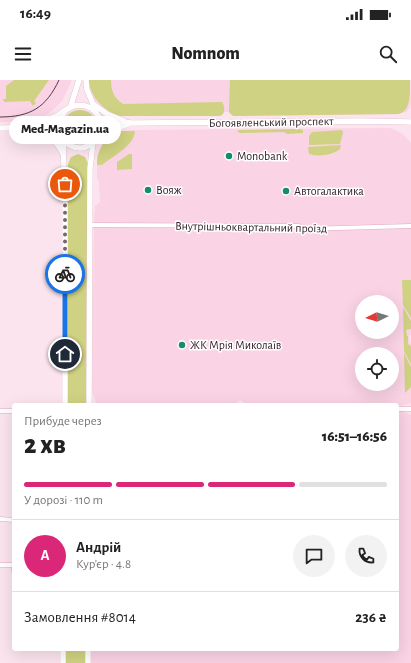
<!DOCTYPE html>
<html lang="uk">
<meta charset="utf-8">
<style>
body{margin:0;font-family:"Alegreya Sans",sans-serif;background:#f2f2f2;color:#222;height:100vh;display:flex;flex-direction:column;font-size:15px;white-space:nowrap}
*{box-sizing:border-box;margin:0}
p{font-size:13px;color:#767676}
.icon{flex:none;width:22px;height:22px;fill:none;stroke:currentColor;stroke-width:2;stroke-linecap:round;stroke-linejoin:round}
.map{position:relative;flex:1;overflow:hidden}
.panel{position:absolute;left:12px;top:323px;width:387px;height:248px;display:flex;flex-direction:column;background:#fff;border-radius:4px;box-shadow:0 4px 16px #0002}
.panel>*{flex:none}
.needle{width:26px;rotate:265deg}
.buttons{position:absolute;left:355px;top:215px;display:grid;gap:8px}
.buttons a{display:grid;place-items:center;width:44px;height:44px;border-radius:50%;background:#fff;box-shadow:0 4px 16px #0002;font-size:20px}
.pin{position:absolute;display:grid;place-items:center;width:34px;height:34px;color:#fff;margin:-17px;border:2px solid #fff;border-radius:50%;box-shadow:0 1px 4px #0007}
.courier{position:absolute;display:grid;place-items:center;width:40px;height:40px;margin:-20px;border:3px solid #1a73e8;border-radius:50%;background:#fff;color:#222;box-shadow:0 1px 5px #0007}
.bubble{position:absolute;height:28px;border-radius:14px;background:#fff;box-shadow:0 4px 16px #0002;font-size:13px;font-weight:800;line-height:28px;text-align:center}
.overview em{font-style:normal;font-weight:800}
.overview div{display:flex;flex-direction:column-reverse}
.overview{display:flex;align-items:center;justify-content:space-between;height:68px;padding:0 12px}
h1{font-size:26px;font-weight:800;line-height:30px}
.bar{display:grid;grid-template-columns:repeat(4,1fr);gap:6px 4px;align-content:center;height:48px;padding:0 12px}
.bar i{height:5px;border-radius:3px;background:#e0e0e0}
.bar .current{background:#db2777}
.bar p{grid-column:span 4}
.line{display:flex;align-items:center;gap:10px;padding:0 12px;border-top:1px solid #e0e0e0}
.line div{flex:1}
.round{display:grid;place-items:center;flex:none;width:42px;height:42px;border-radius:21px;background:#f2f2f2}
.status{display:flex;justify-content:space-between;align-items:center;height:28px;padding:0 20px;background:#fff;direction:ltr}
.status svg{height:11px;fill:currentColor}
header{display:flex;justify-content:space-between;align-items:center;height:52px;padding:0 12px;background:#fff;font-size:18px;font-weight:800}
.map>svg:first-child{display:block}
</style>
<div class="status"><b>16:49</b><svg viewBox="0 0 49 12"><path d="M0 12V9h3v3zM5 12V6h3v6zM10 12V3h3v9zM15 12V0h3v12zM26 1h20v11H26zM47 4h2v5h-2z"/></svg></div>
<header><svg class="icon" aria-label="menu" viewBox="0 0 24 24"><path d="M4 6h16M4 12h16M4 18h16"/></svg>Nomnom<svg class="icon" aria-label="search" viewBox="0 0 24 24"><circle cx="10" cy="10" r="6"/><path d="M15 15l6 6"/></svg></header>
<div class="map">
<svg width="411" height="583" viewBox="0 0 411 583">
<rect width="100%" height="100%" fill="#fbe4ed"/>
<path fill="#fad3e4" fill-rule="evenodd" d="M0 0H72L62 21 48 34 43 37 31 41 0 42Z
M88 0H410L411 24 408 30 406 32 398 34 233 36 228 32H224L222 35 219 36H120L101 26 94 19 90 9Z
M390 48 403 54 411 63V255L409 256 411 265V323L397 327V325H296L295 323 249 325 240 320 235 324 98 325 97 324 92 312 94 139 95 126 100 122 99 101 97 99V75L102 65 111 55 120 51 137 50ZM362 222H392V252H362ZM362 274H392V304H362Z
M397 331H402L411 335V583H91V569H397Z"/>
<path fill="#cfd282" d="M14 0H49L34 21 36 23 33 26 30 21 4 22 3 19H6V6Z
M88 0H111C111 11 114 18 123 24L222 22C225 26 225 32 222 35L219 36H120C102 30 92 18 88 0Z
M230 0H410C410 13 411 32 398 34L233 36 229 32Z
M63 47a17 17 0 1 1 34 0a17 17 0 1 1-34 0Z
M299 49 303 50V53L287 54 284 52 240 53 237 51 239 50Z
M342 50 343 53 340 64 309 65V56L312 52Z
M120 51H135C134 66 113 76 102 85H97C97 70 105 56 120 51Z
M341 65 340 69C333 75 318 77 309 74L308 67Z
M78 74 85 77 88 84 86 325H68V84L71 77Z
M129 74H132V89L117 90V82Z
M402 200H411V238L403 225Z
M403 227 411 241V249L406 250 407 256H408V264L411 266V284L404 271Z
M404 273 411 287V307L405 313Z
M66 569H85V583H66Z"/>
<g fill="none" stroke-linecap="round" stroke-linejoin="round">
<defs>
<path id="minor" d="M90 145 299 146 303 149 411 146
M397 329H411
M0 331H14
M0 439 14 440
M0 485H14V491"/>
<path id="secondary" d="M86 0 87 10 94 26
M93 24 107 34 124 41
M70 28 79 0
M100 40 132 43 361 41 411 42
M27 46C37 44 47 40 56 36 61 34 65 30 69 28 80 22 93 26 99 37 102 44 101 51 98 58
M0 48C16 48 34 46 50 51 62 55 67 69 81 68 91 67 94 60 102 55 110 51 118 47 128 44
M36 51C48 55 58 62 63 74
M61 56C57 48 58 40 64 33
M63 60 65 117V325
M89 325 90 88 93 63
M63 583V569
M88 583V569"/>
</defs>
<use href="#minor" stroke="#e0abc2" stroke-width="5"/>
<use href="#secondary" stroke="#e0abc2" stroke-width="6"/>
<use href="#minor" stroke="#fff" stroke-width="4"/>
<use href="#secondary" stroke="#fff" stroke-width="5.5"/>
<path stroke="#503c45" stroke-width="1" d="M0 37C30 37 46 28 59 0"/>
</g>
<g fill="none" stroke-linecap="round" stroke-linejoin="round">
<path stroke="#7a656e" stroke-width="4" stroke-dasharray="0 7.2" d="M65 104V194"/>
<path stroke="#1a73e8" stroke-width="5" d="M65 274V194"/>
</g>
<g fill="#148c6e" stroke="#fff" stroke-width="1.5">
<circle cx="229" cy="76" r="4"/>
<circle cx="148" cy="110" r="4"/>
<circle cx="286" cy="111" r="4"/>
<circle cx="182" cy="265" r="4"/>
</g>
<g text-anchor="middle" stroke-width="3" stroke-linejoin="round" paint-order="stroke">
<g font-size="12" fill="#35212a" stroke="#fff">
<text transform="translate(271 42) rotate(-1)" y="4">Богоявленський проспект</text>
<text transform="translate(251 147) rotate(1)" y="4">Внутрішньоквартальний проїзд</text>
</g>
<g font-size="12" fill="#35212a" stroke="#fff" text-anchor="start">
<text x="237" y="80">Monobank</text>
<text x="156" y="114">Вояж</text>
<text x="294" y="115">Автогалактика</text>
<text x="190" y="269">ЖК Мрія Миколаїв</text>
</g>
</g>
</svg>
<div class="buttons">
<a><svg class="needle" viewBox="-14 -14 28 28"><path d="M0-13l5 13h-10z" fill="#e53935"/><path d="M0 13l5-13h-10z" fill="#767676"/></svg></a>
<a><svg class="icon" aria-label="locate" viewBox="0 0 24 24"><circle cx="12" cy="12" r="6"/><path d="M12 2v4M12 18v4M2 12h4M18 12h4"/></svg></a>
</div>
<div class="pin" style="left:65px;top:104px;background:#ea580c"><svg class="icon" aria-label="bag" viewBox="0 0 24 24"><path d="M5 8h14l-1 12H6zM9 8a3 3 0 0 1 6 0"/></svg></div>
<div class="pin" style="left:65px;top:274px;background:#1f2937"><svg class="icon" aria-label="home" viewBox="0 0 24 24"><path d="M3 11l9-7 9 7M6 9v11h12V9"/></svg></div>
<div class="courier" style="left:65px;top:194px"><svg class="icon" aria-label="bike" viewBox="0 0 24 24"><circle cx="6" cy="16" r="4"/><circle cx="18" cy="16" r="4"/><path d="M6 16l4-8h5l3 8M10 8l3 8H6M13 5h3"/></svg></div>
<div class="bubble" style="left:9px;top:36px;width:112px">Med-Magazin.ua</div>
<section class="panel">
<div class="overview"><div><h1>2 хв</h1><p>Прибуде через</p></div><em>16:51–16:56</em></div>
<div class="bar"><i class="current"></i><i class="current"></i><i class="current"></i><i></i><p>У дорозі · 110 m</p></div>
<div class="line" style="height:72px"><b class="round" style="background:#db2777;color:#fff">А</b><div><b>Андрій</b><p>Кур’єр · 4.8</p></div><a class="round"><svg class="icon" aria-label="chat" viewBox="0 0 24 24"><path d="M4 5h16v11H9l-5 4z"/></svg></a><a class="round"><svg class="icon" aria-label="phone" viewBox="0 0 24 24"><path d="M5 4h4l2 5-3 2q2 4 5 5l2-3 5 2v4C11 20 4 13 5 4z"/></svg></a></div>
<div class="line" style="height:52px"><div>Замовлення #8014</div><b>236 ₴</b></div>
</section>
</div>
